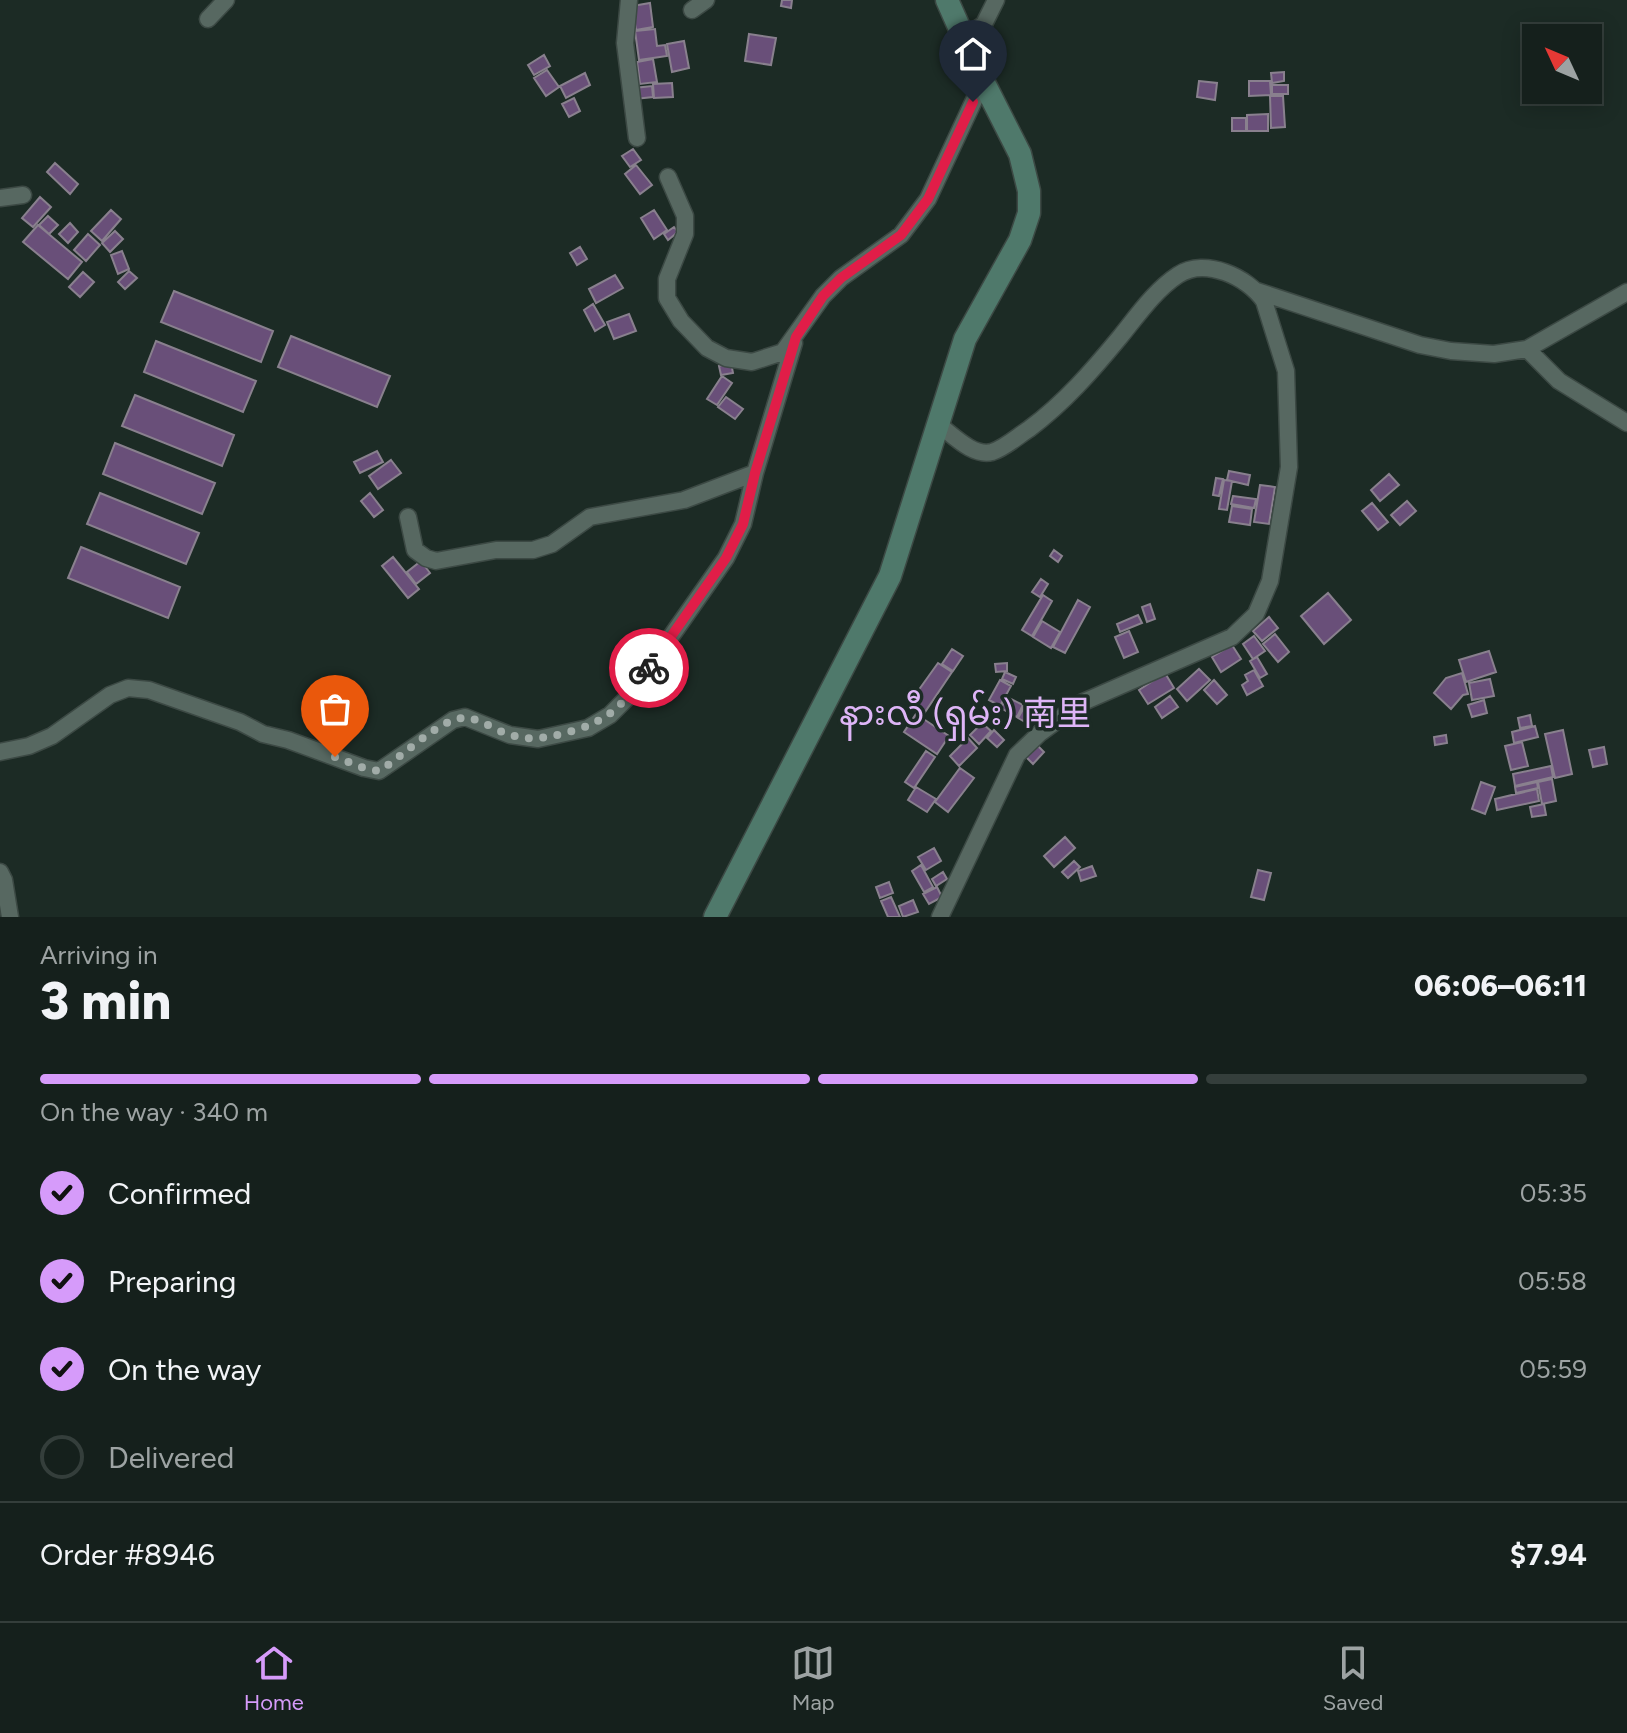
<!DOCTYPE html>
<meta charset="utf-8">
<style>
body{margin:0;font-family:Figtree,"Noto Sans SC","Noto Sans Myanmar",sans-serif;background:#1e2825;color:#f1f3f6;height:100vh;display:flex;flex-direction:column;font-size:30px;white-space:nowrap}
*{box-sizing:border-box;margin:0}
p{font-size:26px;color:#9da3a3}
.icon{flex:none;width:44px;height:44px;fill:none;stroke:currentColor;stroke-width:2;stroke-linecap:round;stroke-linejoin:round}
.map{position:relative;height:917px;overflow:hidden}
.panel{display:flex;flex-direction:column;background:#15201c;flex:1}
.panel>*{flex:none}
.needle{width:52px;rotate:314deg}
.buttons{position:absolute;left:1522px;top:24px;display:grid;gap:16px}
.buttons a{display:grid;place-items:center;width:80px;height:80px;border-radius:0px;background:#15201c;box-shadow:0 4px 20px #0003,0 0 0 2px #343e3b;font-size:40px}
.pin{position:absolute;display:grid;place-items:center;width:68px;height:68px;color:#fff;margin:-82px -34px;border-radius:50% 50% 50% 0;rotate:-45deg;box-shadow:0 0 8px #0007}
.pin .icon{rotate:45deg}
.courier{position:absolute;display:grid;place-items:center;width:80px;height:80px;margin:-40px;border:6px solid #e11d48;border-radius:50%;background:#fff;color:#222;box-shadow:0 2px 10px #0007}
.headline em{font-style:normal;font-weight:800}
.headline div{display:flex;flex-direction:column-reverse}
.headline{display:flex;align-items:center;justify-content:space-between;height:136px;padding:0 40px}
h1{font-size:52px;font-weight:800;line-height:60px}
.bar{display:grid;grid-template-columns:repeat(4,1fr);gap:12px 8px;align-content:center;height:96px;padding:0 40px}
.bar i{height:10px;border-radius:6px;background:#343e3b}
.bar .on{background:#d69bfa}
.bar p{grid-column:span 4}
.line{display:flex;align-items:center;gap:20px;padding:0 40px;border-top:2px solid #343e3b}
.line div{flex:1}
ol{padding:0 40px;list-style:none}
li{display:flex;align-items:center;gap:24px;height:88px}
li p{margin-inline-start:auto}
li .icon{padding:8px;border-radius:50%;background:#d69bfa;color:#111;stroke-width:4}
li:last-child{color:#9da3a3}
li i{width:44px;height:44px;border:4px solid #343e3b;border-radius:50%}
.menu{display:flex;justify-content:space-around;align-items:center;height:112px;border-top:2px solid #343e3b;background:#15201c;font-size:22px;color:#9da3a3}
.menu a{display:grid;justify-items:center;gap:4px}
.menu .on{color:#d69bfa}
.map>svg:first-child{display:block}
</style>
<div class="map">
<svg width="1627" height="917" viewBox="0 0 1627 917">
<rect width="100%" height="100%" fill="#1c2b25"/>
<path fill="#694f79" stroke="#89808e" stroke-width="2" d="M782 0H792L791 8 781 6Z
M650 3 653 27 636 30 632 6Z
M655 29 657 46 665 45 667 56 639 60 635 31Z
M749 34 776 38 771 65 745 61Z
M684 41 689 68 672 72 667 44Z
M544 55 550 66 534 75 528 65Z
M653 59 657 82 640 84 637 62Z
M547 70 559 87 546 96 534 78Z
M1284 72V81L1272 83 1271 73Z
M585 73 590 85 566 98 560 86Z
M1199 81 1217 83 1215 100 1197 97Z
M1249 81H1270L1271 95 1249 96Z
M672 83 673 97 654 98 653 84Z
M1272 85H1288V94H1272Z
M652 86 653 97 635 99 634 88Z
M1270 96H1283L1285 127 1271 128Z
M574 98 580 111 569 117 562 104Z
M1268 114V131H1247V115Z
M1232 118H1246V131H1232Z
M633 149 641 160 630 167 622 156Z
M55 163 78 184 70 194 47 172Z
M636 165 652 185 640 194 625 174Z
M40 197 51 207 33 227 22 218Z
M111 210 121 219 102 241 91 231Z
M654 210 667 230 654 239 641 218Z
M48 216 58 225 49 234 39 225Z
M70 223 78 232 68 243 59 234Z
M38 225 82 262 68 279 23 242Z
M674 227 678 232 668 240 664 234Z
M115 231 123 239 110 252 102 243Z
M88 234 100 245 86 261 74 250Z
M580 247 587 259 577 265 570 253Z
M122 251 129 269 118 274 111 255Z
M129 271 137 278 125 289 118 282Z
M83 272 94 282 80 297 69 287Z
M615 275 623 288 596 303 589 289Z
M174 291 273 331 261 362 161 322Z
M593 304 605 325 595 331 584 310Z
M629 314 636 331 614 339 607 322Z
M291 336 390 376 377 407 278 367Z
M156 341 256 381 243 412 144 372Z
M731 363 733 373 721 375 719 366Z
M722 376 732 383 717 405 707 399Z
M135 395 234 435 222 466 122 426Z
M726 397 743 409 735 419 718 407Z
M115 443 215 483 202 514 103 474Z
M377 451 383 462 360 473 354 462Z
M391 460 401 473 378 489 369 476Z
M1229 471 1250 475 1248 485 1227 480Z
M1389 474 1399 485 1380 501 1371 490Z
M1216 478 1223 479 1219 496 1213 495Z
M1224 480 1232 481 1227 510 1219 509Z
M1260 485 1275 487 1269 524 1254 522Z
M100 493 199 533 186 564 87 524Z
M370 493 383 510 374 517 361 501Z
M1233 496 1256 499 1254 508 1231 504Z
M1407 501 1416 511 1400 525 1391 515Z
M1372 503 1388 522 1378 530 1362 511Z
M1232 506 1252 509 1250 525 1229 522Z
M81 547 180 587 168 618 68 578Z
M1054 550 1062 556 1058 562 1050 556Z
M393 557 419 589 408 598 382 566Z
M421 561 430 573 416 584 407 572Z
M1041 579 1048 584 1040 597 1032 592Z
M1328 593 1351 620 1324 644 1301 616Z
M1043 595 1052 601 1032 636 1022 630Z
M1078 600 1090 607 1065 653 1053 647Z
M1150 604 1155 619 1147 622 1142 607Z
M1138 615 1142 623 1120 632 1117 624Z
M1269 617 1278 628 1262 641 1253 631Z
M1042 621 1060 632 1051 648 1033 637Z
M1129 631 1138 652 1124 658 1115 637Z
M1275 634 1289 652 1278 662 1263 644Z
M1254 636 1265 651 1253 659 1243 644Z
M1232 645 1241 659 1221 672 1212 657Z
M952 649 963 656 953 671 942 664Z
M1489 651 1496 672 1466 682 1459 660Z
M1257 657 1267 674 1260 678 1250 661Z
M938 663 952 672 923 715 908 705Z
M1007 663V671L996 672 995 664Z
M1199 669 1210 680 1187 701 1177 689Z
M1254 670 1263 686 1247 695 1242 685 1248 681 1245 675Z
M1005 672 1016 677 1013 684 1002 679Z
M1165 673 1174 688 1148 704 1139 690Z
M1462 673 1468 694 1463 695 1451 709 1434 693 1446 678Z
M1490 679 1494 696 1472 700 1469 683Z
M1000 680 1011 686 1000 706 989 700Z
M1214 680 1227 695 1217 704 1204 690Z
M1170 696 1178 707 1162 718 1155 707Z
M1007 697 1023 705 1017 717 1001 708Z
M1484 700 1487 713 1472 717 1468 705Z
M1026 704 1033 708 1025 722 1018 718Z
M916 714 949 736 937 754 904 732Z
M1530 715 1532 726 1520 728 1518 718Z
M982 723 991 731 979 744 970 735Z
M1535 726 1538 737 1514 743 1512 732Z
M994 730 1004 740 997 747 987 738Z
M1563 730 1572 774 1555 778 1545 734Z
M1446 735 1447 743 1435 745 1434 737Z
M968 738 977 748 959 766 950 756Z
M1522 742 1528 766 1511 770 1505 746Z
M1036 744 1044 752 1033 764 1025 756Z
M1604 747 1607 764 1593 767 1589 750Z
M926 751 935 757 914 788 905 782Z
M1551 766 1553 777 1515 786 1513 774Z
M960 768 974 778 948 812 935 802Z
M1552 779 1556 801 1542 804 1538 782Z
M1481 782 1495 787 1485 814 1472 809Z
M1537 782 1538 788 1516 793 1515 787Z
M916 787 936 799 927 812 908 800Z
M1537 789 1539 801 1497 810 1495 799Z
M1544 804 1546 815 1532 817 1530 807Z
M1065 837 1075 848 1054 867 1044 856Z
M934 848 941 861 926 870 918 857Z
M1074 861 1080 867 1068 878 1062 872Z
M921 865 933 887 924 892 912 871Z
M1092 866 1096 876 1081 881 1078 871Z
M1258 870 1271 873 1264 900 1251 897Z
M943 872 947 879 936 886 932 879Z
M889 882 893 893 880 898 876 887Z
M937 887 942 897 929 904 923 894Z
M891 897 900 917H888L881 901Z
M913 900 918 912 903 917 899 906Z"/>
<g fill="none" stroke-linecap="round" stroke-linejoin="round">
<defs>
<path id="minor" d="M629 0 625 43 637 138
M692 10 706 0
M208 19 226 0
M964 38 984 24 996 0
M668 177 685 216V234L667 279V298L681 321 707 348 726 358 752 362 783 352 823 296 841 278 901 235 928 199 983 81
M0 198 23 195
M1257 291 1420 345 1451 351 1494 354 1527 349 1627 292
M1527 349 1559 381 1627 423
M939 425C953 435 973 457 992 452 1005 448 1018 436 1029 429 1064 403 1092 371 1120 337 1137 316 1155 290 1178 275 1205 257 1248 277 1264 301L1286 371 1289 467 1270 581 1256 614 1232 637 1081 703 1040 733 1017 755 940 917
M408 517 415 550 426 558 436 561 496 550H533L552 544 590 517 684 500 755 473 794 343
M0 752 29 746 52 736 110 695 128 688 149 690 240 722 263 734 288 740 364 768 379 771 453 720 465 717 510 735 538 739 588 728 610 715 630 695 726 558 743 524 755 473
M0 872 4 880 10 917"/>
<path id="secondary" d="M715 917 890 576 965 339 1020 240 1029 213V191L1020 154 983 81 947 0"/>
</defs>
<use href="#minor" stroke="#3c4944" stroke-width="19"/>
<use href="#secondary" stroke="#3c4944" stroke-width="25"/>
<use href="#minor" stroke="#576861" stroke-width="16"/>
<use href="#secondary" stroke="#4f796b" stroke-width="22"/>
</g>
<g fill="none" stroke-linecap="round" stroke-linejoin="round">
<path stroke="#a1aca8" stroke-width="8" stroke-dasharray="0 14.4" d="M335 757 364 768 379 771C401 758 437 721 462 718 477 716 494 730 508 734 525 740 541 739 557 735 608 723 620 709 649 668"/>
<path stroke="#e11d48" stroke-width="10" d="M649 668 726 558 743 524 755 473 796 337 823 296 841 278 901 235 928 199 973 102"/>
</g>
<g text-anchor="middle" stroke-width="7" stroke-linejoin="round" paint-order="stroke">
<g font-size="34" fill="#deb5f7" stroke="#1c2b25">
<text x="965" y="725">နားလီ (ရှမ်း) 南里</text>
</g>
</g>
</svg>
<div class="buttons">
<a><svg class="needle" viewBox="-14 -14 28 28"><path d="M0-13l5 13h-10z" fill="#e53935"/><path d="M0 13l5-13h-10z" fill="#9da3a3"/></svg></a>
</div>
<div class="pin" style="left:335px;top:757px;background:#ea580c"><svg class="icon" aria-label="bag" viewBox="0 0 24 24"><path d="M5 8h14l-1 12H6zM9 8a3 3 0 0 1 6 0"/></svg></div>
<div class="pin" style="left:973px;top:102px;background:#1f2937"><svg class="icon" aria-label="home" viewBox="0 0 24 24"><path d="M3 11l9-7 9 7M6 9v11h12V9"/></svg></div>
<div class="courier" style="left:649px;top:668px"><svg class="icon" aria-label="bike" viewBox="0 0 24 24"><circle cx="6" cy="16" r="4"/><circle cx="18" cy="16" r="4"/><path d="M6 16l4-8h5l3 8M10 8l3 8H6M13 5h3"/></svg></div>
</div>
<section class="panel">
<div class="headline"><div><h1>3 min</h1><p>Arriving in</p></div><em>06:06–06:11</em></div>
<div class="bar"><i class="on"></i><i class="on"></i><i class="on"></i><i></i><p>On the way · 340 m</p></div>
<ol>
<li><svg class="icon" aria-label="check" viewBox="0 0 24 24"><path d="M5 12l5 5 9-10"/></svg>Confirmed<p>05:35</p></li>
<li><svg class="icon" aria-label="check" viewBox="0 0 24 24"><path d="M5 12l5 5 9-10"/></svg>Preparing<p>05:58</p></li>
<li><svg class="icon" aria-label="check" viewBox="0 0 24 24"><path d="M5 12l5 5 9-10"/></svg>On the way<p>05:59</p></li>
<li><i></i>Delivered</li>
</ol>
<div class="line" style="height:104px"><div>Order #8946</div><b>$7.94</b></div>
</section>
<nav class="menu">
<a class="on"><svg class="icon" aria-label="home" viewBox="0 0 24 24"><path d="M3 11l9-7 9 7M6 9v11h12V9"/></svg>Home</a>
<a><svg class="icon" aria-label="map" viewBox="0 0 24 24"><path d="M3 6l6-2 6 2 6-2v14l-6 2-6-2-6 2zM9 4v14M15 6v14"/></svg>Map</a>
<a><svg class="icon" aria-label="saved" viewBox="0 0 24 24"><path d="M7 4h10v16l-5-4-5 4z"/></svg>Saved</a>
</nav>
